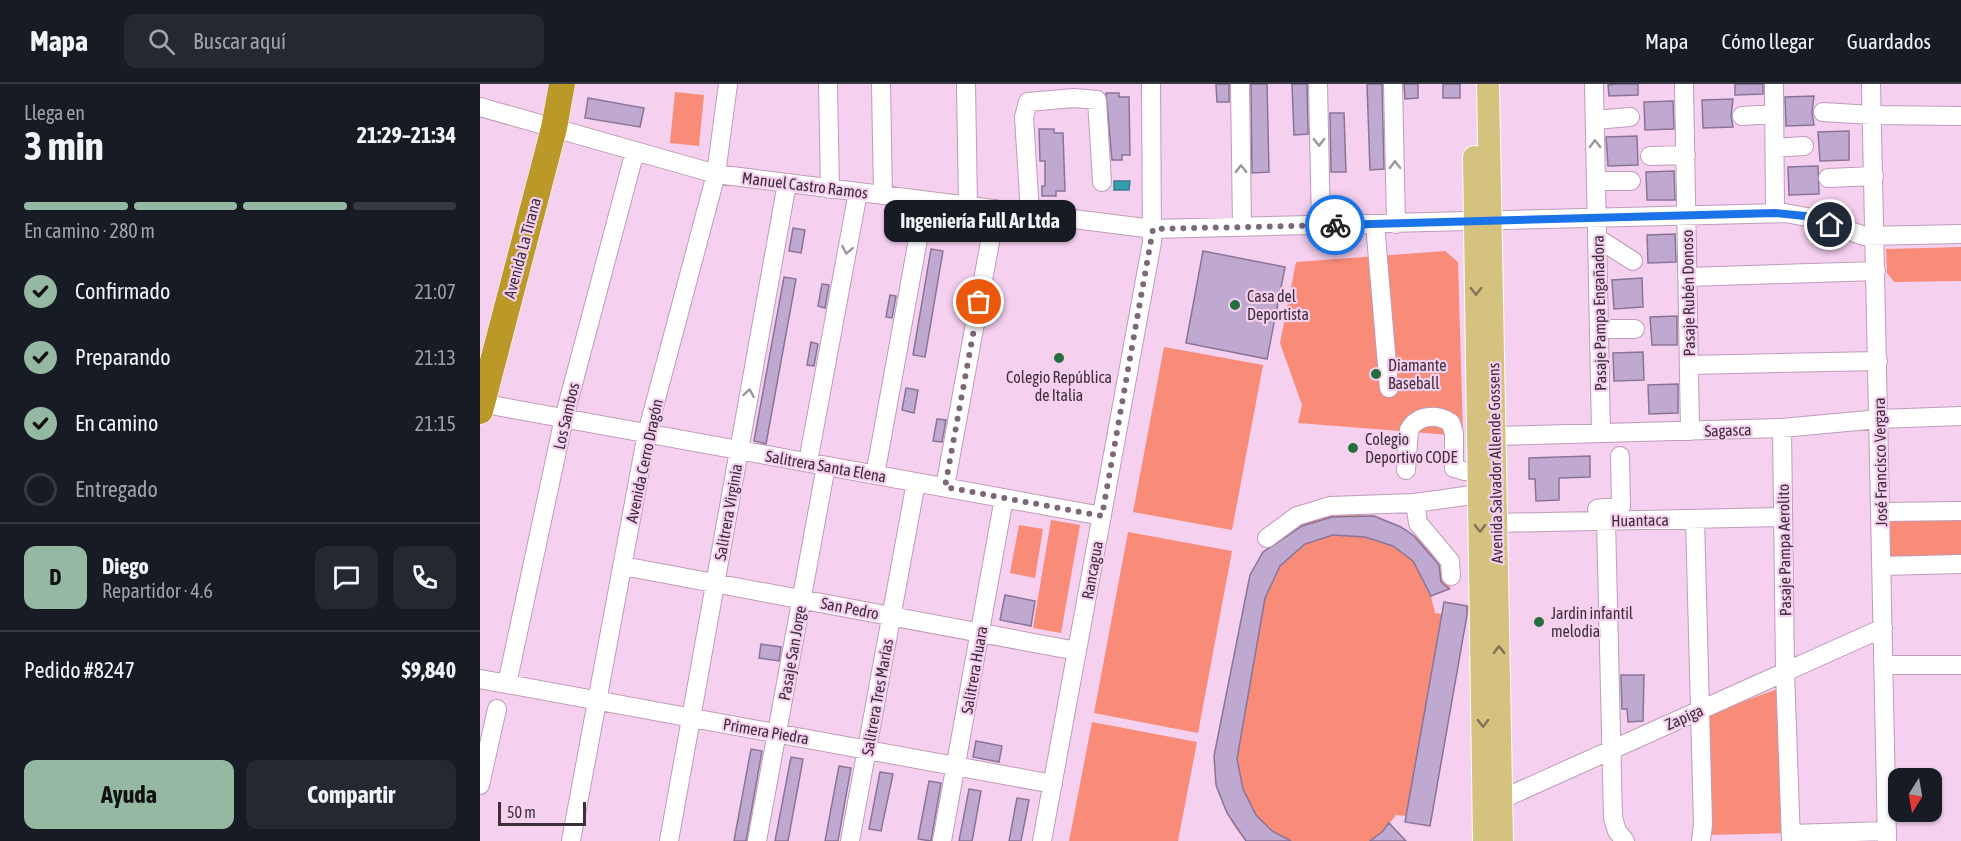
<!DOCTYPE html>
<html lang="es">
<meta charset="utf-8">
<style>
body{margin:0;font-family:"Asap Condensed",sans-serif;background:#242831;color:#f1f3f6;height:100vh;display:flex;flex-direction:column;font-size:22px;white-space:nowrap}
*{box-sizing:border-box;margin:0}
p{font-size:20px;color:#9ea1a6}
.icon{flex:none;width:33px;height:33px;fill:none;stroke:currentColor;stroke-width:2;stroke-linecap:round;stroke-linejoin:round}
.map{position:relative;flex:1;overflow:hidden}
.sheet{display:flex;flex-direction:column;background:#171b24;width:480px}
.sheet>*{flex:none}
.needle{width:39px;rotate:191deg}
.tools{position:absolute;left:1408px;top:684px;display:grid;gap:12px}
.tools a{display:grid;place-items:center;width:54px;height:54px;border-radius:12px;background:#171b24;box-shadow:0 2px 4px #0004;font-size:30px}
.scale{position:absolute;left:18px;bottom:15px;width:88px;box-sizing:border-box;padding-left:6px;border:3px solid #3d2e3a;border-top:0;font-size:16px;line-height:21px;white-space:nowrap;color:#3d2e3a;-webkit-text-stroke:4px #f5d0ef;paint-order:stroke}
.pin{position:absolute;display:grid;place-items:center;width:51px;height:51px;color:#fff;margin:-26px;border:3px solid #fff;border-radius:50%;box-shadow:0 2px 6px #0007}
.courier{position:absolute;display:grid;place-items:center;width:60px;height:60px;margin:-30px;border:4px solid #1a73e8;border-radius:50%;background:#fff;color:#222;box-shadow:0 2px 8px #0007}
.bubble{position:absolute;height:42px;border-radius:12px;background:#171b24;box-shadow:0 2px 4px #0004;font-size:20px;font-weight:700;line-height:42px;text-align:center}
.overview em{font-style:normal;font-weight:700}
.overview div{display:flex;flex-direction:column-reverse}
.overview{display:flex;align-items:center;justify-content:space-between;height:102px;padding:0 24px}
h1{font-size:39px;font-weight:700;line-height:45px}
.bar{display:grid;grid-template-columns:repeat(4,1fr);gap:9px 6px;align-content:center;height:72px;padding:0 24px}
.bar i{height:8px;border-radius:4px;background:#363941}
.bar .on{background:#95b8a3}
.bar p{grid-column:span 4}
.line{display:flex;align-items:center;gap:15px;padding:0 24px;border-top:2px solid #363941}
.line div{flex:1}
.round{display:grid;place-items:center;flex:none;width:63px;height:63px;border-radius:12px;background:#242831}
ol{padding:0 24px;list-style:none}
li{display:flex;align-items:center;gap:18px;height:66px}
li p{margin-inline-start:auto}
li .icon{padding:6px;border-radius:50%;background:#95b8a3;color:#111;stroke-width:4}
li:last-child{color:#9ea1a6}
li i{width:33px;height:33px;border:3px solid #363941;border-radius:50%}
.action{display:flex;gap:12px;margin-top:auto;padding:12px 24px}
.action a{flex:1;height:69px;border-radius:12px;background:#95b8a3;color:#111;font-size:24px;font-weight:700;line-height:69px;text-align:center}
.action a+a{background:#242831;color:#f1f3f6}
header{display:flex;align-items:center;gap:36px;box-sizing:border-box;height:84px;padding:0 30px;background:#171b24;border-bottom:2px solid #363941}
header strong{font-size:28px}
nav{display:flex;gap:33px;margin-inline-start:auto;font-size:21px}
.search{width:420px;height:54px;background:#242831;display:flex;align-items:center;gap:15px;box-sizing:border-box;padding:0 21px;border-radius:12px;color:#9ea1a6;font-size:22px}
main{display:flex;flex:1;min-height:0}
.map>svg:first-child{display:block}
</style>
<header>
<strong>Mapa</strong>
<div class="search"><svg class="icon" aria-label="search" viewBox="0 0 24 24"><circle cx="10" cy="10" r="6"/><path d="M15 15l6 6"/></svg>Buscar aquí</div>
<nav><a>Mapa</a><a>Cómo llegar</a><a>Guardados</a></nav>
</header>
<main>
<section class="sheet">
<div class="overview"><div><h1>3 min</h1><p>Llega en</p></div><em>21:29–21:34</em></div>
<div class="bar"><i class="on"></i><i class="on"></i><i class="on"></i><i></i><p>En camino · 280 m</p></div>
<ol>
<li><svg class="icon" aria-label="check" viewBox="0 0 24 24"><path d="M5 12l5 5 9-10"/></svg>Confirmado<p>21:07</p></li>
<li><svg class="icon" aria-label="check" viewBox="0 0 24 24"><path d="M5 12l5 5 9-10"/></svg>Preparando<p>21:13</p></li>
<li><svg class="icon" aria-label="check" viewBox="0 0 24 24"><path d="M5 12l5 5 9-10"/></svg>En camino<p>21:15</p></li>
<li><i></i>Entregado</li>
</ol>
<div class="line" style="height:108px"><b class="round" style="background:#95b8a3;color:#111">D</b><div><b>Diego</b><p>Repartidor · 4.6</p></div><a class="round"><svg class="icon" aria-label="chat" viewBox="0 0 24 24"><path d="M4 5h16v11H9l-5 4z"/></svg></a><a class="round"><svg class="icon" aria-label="phone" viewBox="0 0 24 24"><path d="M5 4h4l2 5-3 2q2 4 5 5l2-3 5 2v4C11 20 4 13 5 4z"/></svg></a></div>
<div class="line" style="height:78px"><div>Pedido #8247</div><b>$9,840</b></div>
<div class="action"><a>Ayuda</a><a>Compartir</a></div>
</section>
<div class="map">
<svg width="1481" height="757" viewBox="0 0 1481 757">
<rect width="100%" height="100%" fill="#f5d0ef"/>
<path fill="#f88c78" d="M195 8 224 11 219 62 190 59Z
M1481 163V197L1414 198 1407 189 1406 165Z
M965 167 978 178 983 352 818 339 822 321 800 259 816 178Z
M684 263 783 281 752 446 653 428Z
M861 429C921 434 946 448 971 505L951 512 955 529 962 530 964 518 989 522 950 742 925 738 926 732 916 731 909 740 926 757H766C744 733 736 704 734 672L770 491C793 451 816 438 861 429Z
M1481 432V475L1411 474 1409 471V435Z
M571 436 600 441 581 549 553 544Z
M539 441 563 445 555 494 530 489Z
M648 448 752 467 718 649 614 629Z
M1300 604 1306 749 1226 751 1224 632Z
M612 638 717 658 698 757H589Z"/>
<path fill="#349cae" stroke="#377b8b" stroke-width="1.5" d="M634 97H650L649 106H634Z"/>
<path fill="#c0a9d0" stroke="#897498" stroke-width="1.5" d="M736 0H749V18H737Z
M771 0H787L789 88 772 89Z
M812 0H827L828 50 814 51Z
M887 0H902L904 85 890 86Z
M924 0H938V14L925 15Z
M963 0H980V14H963Z
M1136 0H1158V11L1129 12 1128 1Z
M1255 0H1283V10L1255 11Z
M626 9H639V13H649L650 71H642V76H632Z
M1334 12 1332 28 1334 41 1306 42 1305 13Z
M108 14 164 24 160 43 105 34Z
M1253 15 1251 32 1253 43 1223 44 1222 16Z
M1193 17 1194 45 1165 46 1164 18Z
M850 29H864L866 88H851Z
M559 45H574V49H583L585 107H576V112H562V102H565V77H560Z
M1369 47V76L1340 77 1338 48Z
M1157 52 1158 81 1128 82 1126 53Z
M1338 82 1339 110 1309 111 1308 83Z
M1194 87 1195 116H1167L1166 88Z
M313 144 325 146 321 169 309 167Z
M1195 150 1196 178 1168 179 1167 151Z
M451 165 463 167 445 273 433 271Z
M723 167 805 183 787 275 706 259Z
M304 193 316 195 286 360 274 357Z
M1162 194 1163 223 1134 225 1132 196Z
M342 200 349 201 345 224 338 222Z
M410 211 416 212 412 234 406 233Z
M1197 232V261H1172L1170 233Z
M331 258 338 260 334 282 327 281Z
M1163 268 1164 296 1134 297 1133 269Z
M1198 300V329L1169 330 1168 301Z
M426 304 438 306 434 329 422 326Z
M457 335 466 336 462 358 453 357Z
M1110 372V393L1079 394V416L1056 417 1055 395H1049V374Z
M894 432 921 443 934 452 959 481 961 498 969 505 951 512 933 477 913 462 885 453 853 451 825 460 800 482 785 514 757 675 763 705 776 731 792 747 811 757H766L747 729 736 701 734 672 770 491 783 468 822 442 852 433Z
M525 511 555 517 551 542 520 536Z
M964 518 987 522V531L950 742 925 738Z
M281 560 301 563 299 577 279 574Z
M1141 591H1164L1163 637 1148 638 1147 625H1142Z
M496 657 522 662 519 678 493 673Z
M271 665 282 667 266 757H254Z
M311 673 323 675 319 697 308 757H295Z
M359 682 371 684 367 706 358 757H345Z
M400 688 413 690 401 747 389 745Z
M449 697 461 699 451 757 438 755Z
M489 705 501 707 493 752 492 757H479Z
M537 714 549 716 541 757H529Z
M909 739 926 757H890L902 748Z"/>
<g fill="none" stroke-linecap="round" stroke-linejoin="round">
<defs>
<path id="minor" d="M348 0 350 105
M401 0 403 111
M486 0 488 122
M760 0 762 143
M838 0 841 142
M913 0 916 140
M1114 0 1121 349
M1204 0 1210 347
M1294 0 1295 129
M1391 0 1407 757
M0 23 236 90 673 145 1305 129 1338 135 1384 152 1481 150
M1343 28 1392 31 1481 32
M1262 32 1294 30
M1115 36 1150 33
M1295 64 1324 62
M1170 72 1206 71
M1348 94 1394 92
M1116 97H1151
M550 130 544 33 548 18 594 14 617 16 622 98
M895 140 909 304
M1117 154 1153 177
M1208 193 1396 187
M1119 245H1155
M1209 281 1398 277
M0 319 622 432
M1302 344 1305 587 1311 757
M1015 352 1302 344 1399 335 1481 332
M328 378 378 108
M926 386 929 346C937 331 957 329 971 339L974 350V384L984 387 999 386
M395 391 445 117
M465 403 516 125
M935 419 938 439 970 477 971 492
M1117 425 1141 422 1140 372
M1401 428 1481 427
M1215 435 1223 740 1221 757
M1126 436 1133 734 1137 747 1145 757
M1016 439 1303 433
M787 454 817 432 850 422 935 419 999 410
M143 482 597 567
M1402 482 1481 480
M1404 581H1481
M0 595 573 700
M27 600 84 334 155 67
M0 701 17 625
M1011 720 1403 544
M1311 750 1407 747
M91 757 167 349 236 90 248 0
M189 757 307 99
M277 757 346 382
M370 757 436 398
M462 757 524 414
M562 757 672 158 671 0"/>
<path id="major" d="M1008 0 1022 757
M994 73 1004 757"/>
<path id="highway" d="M0 327 74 44 82 0"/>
</defs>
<use href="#minor" stroke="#bf9cba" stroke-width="20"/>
<use href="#major" stroke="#fff" stroke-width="24"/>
<use href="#highway" stroke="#fff" stroke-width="27"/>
<use href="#minor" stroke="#fff" stroke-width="18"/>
<use href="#major" stroke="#d6c27f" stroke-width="22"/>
<use href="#highway" stroke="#ba9929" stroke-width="26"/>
</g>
<defs><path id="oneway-chevron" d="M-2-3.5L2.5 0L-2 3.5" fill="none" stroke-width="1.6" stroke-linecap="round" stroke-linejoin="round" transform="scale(1.5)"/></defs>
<g stroke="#9e969c">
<use href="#oneway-chevron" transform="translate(839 58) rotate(89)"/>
<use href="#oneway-chevron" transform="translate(1115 60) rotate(-91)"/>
<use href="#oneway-chevron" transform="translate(915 81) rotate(-91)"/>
<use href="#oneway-chevron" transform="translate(761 85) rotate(-91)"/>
<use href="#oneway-chevron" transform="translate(367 166) rotate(101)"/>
<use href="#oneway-chevron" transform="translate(269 309) rotate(-80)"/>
</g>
<g stroke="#827159">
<use href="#oneway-chevron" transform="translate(996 207) rotate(89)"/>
<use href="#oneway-chevron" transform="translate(1000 444) rotate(89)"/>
<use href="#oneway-chevron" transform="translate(1019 566) rotate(-91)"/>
<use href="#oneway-chevron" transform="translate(1003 639) rotate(89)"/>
</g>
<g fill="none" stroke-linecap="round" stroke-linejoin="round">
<path stroke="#7d6779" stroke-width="6" stroke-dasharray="0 10.8" d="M499 218 465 403 622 432 673 145 855 141"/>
<path stroke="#1a73e8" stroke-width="8" d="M855 141 1295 129 1325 132 1350 141"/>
</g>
<g fill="#246f3d" stroke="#f5d0ef" stroke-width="2">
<circle cx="755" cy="221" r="6"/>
<circle cx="579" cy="274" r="6"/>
<circle cx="896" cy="290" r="6"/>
<circle cx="873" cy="364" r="6"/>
<circle cx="1059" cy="538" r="6"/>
</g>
<g text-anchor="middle" stroke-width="4.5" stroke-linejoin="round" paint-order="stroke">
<g font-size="16" fill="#3d2e3a" stroke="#f5d0ef">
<text transform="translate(325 101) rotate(7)" y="6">Manuel Castro Ramos</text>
<text transform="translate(42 164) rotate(-75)" y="6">Avenida La Tirana</text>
<text transform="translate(1208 209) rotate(-91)" y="6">Pasaje Rubén Donoso</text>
<text transform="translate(1119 229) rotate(-91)" y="6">Pasaje Pampa Engañadora</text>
<text transform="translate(86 332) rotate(-77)" y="6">Los Sambos</text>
<text transform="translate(1248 346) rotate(-2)" y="6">Sagasca</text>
<text transform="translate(164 377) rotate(-78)" y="6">Avenida Cerro Dragón</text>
<text transform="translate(1400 378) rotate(-91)" y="6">José Francisco Vergara</text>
<text transform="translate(1015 379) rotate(-91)" y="6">Avenida Salvador Allende Gossens</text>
<text transform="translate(346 382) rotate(10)" y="6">Salitrera Santa Elena</text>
<text transform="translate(248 428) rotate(-80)" y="6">Salitrera Virginia</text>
<text transform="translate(1160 436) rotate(-1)" y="6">Huantaca</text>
<text transform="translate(1304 466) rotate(-91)" y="6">Pasaje Pampa Aerolito</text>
<text transform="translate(612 486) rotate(-80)" y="6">Rancagua</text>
<text transform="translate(370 524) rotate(11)" y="6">San Pedro</text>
<text transform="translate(312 569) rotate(-80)" y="6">Pasaje San Jorge</text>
<text transform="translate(494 586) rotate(-80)" y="6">Salitrera Huara</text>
<text transform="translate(397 613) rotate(-80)" y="6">Salitrera Tres Marías</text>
<text transform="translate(1204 633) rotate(-24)" y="6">Zapiga</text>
<text transform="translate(286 647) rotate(10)" y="6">Primera Piedra</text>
</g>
<g font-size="16" fill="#3d2e3a" stroke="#f5d0ef" text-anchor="start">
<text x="767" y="218">Casa del<tspan x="767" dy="18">Deportista</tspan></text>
<text x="908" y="287">Diamante<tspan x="908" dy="18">Baseball</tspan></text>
<text x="579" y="299" text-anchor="middle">Colegio República<tspan x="579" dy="18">de Italia</tspan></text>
<text x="885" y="361">Colegio<tspan x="885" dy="18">Deportivo CODE</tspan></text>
<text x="1071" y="535">Jardin infantil<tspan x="1071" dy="18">melodia</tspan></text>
</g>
</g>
</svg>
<div class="tools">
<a><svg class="needle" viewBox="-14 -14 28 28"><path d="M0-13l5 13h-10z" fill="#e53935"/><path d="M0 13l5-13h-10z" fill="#9ea1a6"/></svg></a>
</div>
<div class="scale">50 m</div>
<div class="pin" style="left:499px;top:218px;background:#ea580c"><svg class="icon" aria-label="bag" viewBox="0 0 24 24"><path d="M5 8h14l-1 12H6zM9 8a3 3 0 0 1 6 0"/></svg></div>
<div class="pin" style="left:1350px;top:141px;background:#1f2937"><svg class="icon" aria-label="home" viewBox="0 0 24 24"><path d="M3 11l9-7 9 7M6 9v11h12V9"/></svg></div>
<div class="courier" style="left:855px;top:141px"><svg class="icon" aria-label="bike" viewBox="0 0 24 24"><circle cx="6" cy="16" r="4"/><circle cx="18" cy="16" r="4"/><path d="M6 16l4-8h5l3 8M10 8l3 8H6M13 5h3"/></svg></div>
<div class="bubble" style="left:404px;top:116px;width:192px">Ingeniería Full Ar Ltda</div>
</div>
</main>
